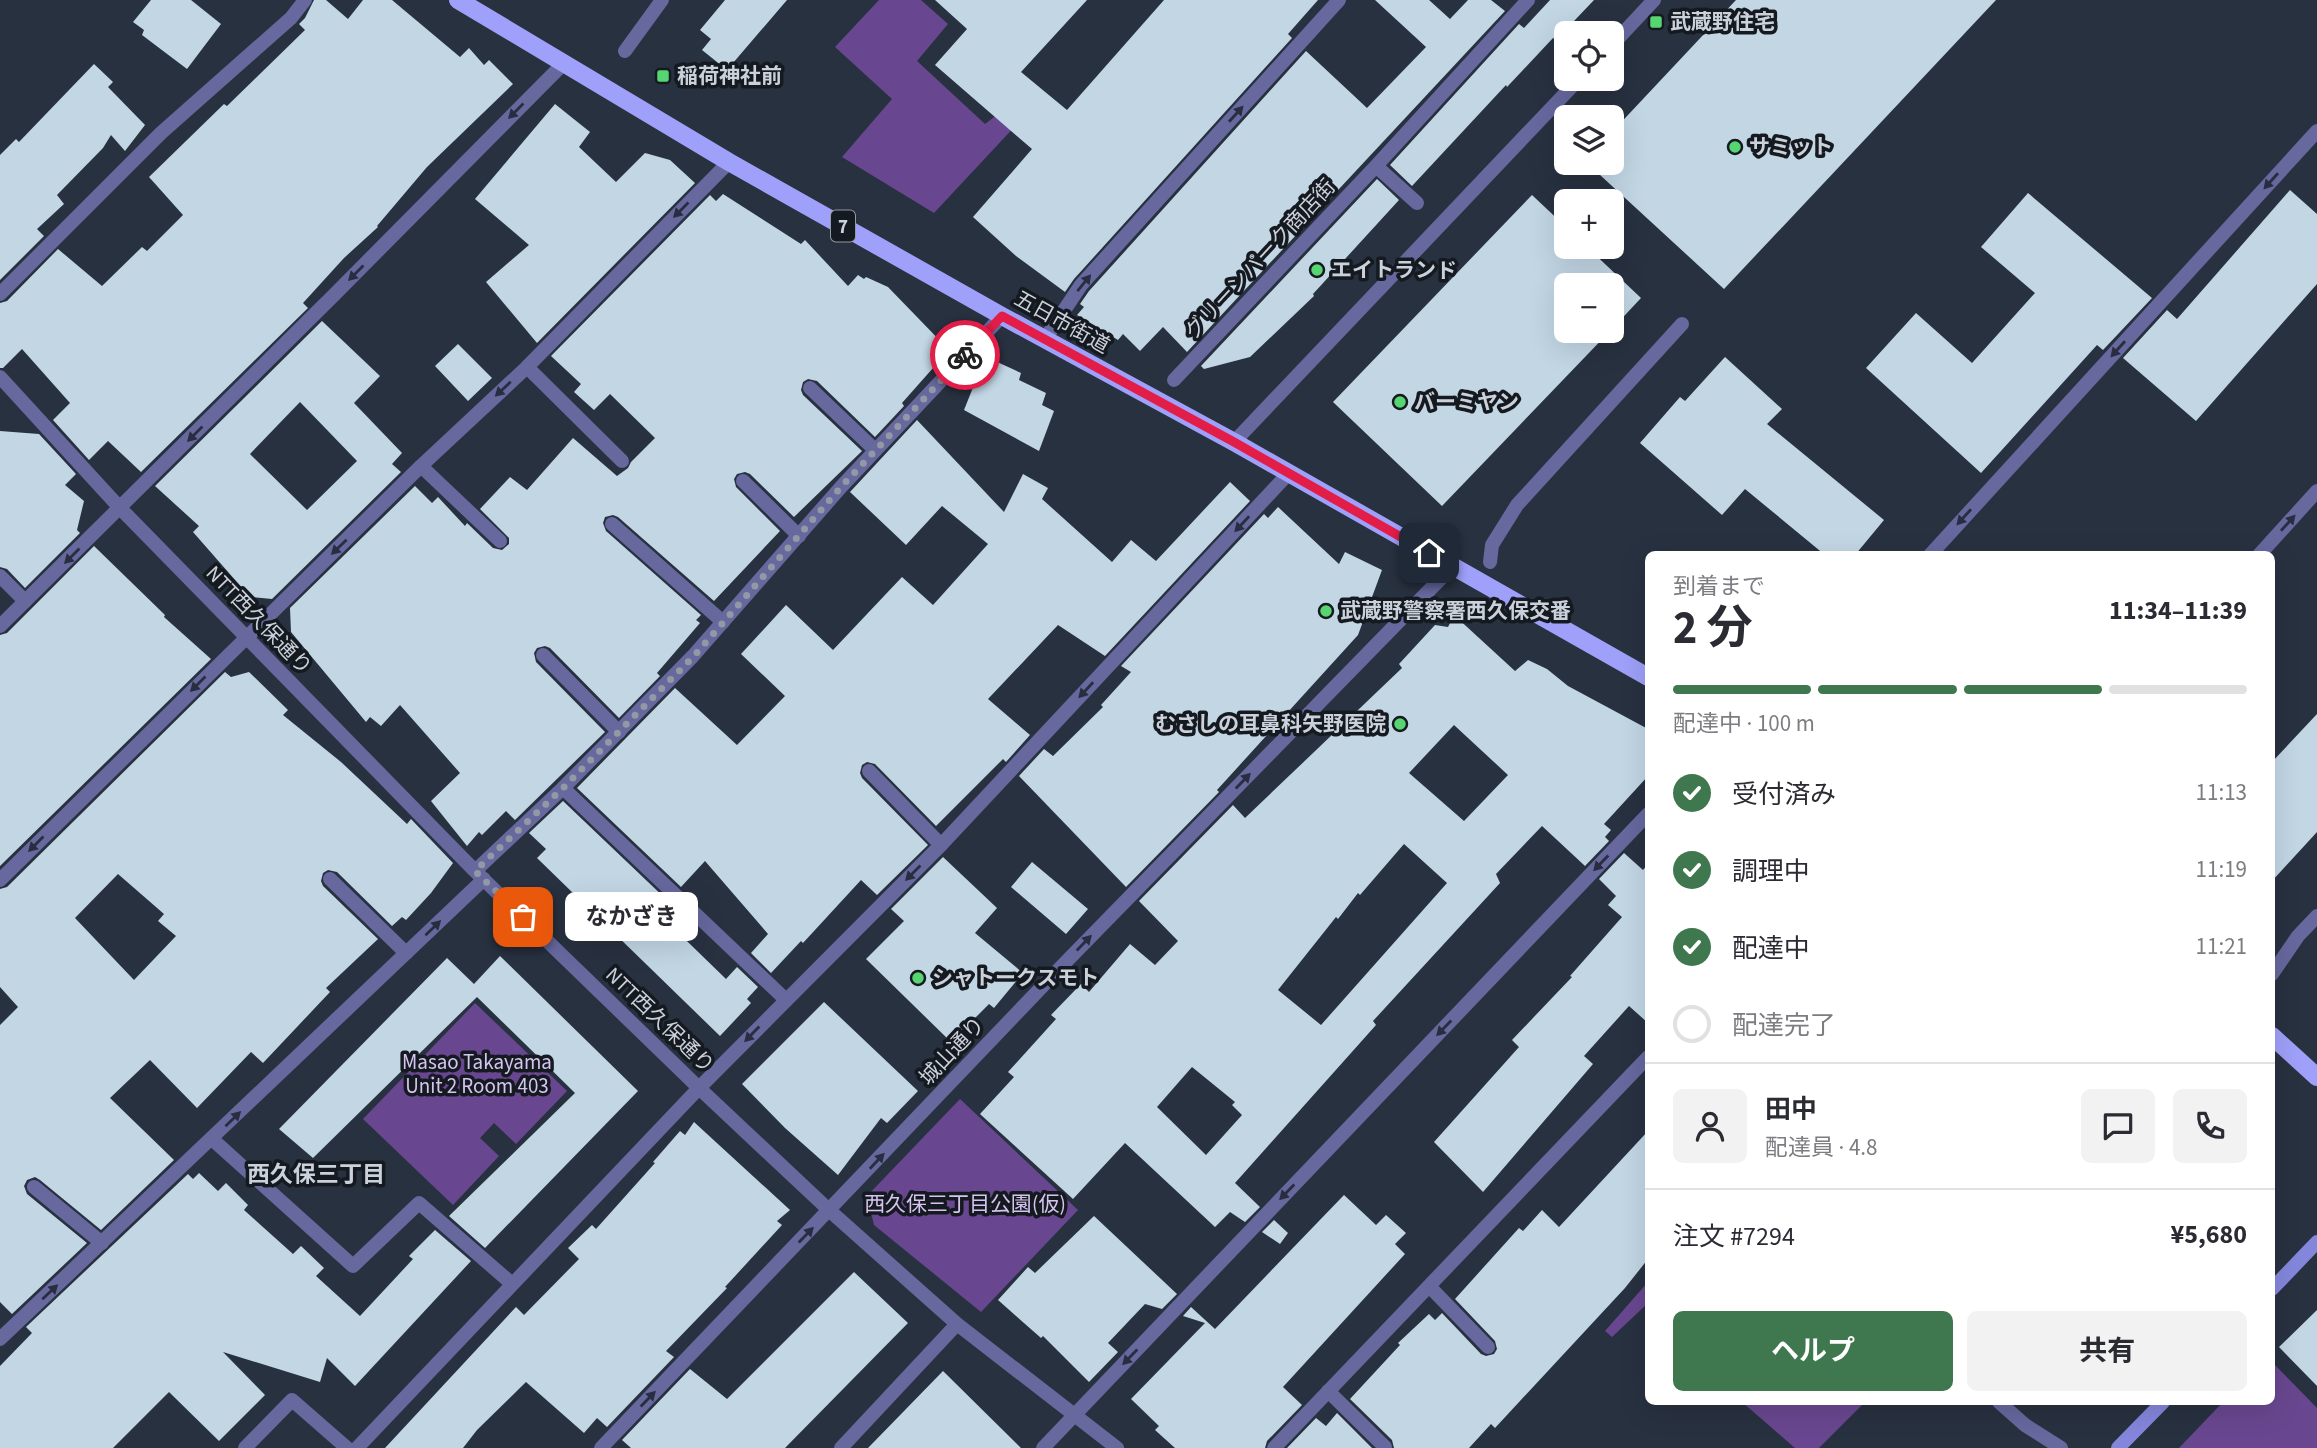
<!DOCTYPE html>
<html lang="ja">
<meta charset="utf-8">
<style>
body{margin:0;font-family:"Source Sans 3","Noto Sans JP",sans-serif;background:#f2f2f3;color:#2b2b33;height:100vh;display:flex;flex-direction:column;font-size:26px;white-space:nowrap}
*{box-sizing:border-box;margin:0}
p{font-size:23px;color:#7c7c81}
.icon{flex:none;width:38px;height:38px;fill:none;stroke:currentColor;stroke-width:2;stroke-linecap:round;stroke-linejoin:round}
.map{position:relative;flex:1;overflow:hidden}
.drawer{position:absolute;left:1645px;top:551px;width:630px;height:854px;display:flex;flex-direction:column;background:#fff;border-radius:10px;box-shadow:0 7px 28px #0002}
.drawer>*{flex:none}
.fabs{position:absolute;left:1554px;top:21px;display:grid;gap:14px}
.fabs a{display:grid;place-items:center;width:70px;height:70px;border-radius:10px;background:#fff;box-shadow:0 7px 28px #0002;font-size:35px}
.pin{position:absolute;display:grid;place-items:center;width:60px;height:60px;color:#fff;margin:-30px;border-radius:14px;box-shadow:0 4px 10px #0006}
.courier{position:absolute;display:grid;place-items:center;width:70px;height:70px;margin:-35px;border:5px solid #e11d48;border-radius:50%;background:#fff;color:#222;box-shadow:0 2px 9px #0007}
.bubble{position:absolute;height:49px;border-radius:10px;background:#fff;box-shadow:0 7px 28px #0002;font-size:23px;font-weight:700;line-height:49px;text-align:center}
.headline em{font-style:normal;font-weight:700}
.headline div{display:flex;flex-direction:column-reverse}
.headline{display:flex;align-items:center;justify-content:space-between;height:119px;padding:0 28px}
h1{font-size:46px;font-weight:700;line-height:52px}
.bar{display:grid;grid-template-columns:repeat(4,1fr);gap:10px 7px;align-content:center;height:84px;padding:0 28px}
.bar i{height:9px;border-radius:5px;background:#e1e1e2}
.bar .selected{background:#3f774e}
.bar p{grid-column:span 4}
.line{display:flex;align-items:center;gap:18px;padding:0 28px;border-top:2px solid #e1e1e2}
.line div{flex:1}
.round{display:grid;place-items:center;flex:none;width:74px;height:74px;border-radius:10px;background:#f2f2f3}
ol{padding:0 28px;list-style:none}
li{display:flex;align-items:center;gap:21px;height:77px}
li p{margin-inline-start:auto}
li .icon{padding:7px;border-radius:50%;background:#3f774e;color:#fff;stroke-width:4}
li:last-child{color:#7c7c81}
li i{width:38px;height:38px;border:4px solid #e1e1e2;border-radius:50%}
.button{display:flex;gap:14px;margin-top:auto;padding:14px 28px}
.button a{flex:1;height:80px;border-radius:10px;background:#3f774e;color:#fff;font-size:28px;font-weight:700;line-height:80px;text-align:center}
.button a+a{background:#f2f2f3;color:#2b2b33}
.map>svg:first-child{display:block}
</style>
<div class="map">
<svg width="2317" height="1448" viewBox="0 0 2317 1448">
<rect width="100%" height="100%" fill="#283140"/>
<path fill="#694790" d="M879 0H921L948 24 917 61 985 124 1015 101 1030 110 934 213 842 157 892 99 835 47Z
M475 1003 567 1091 516 1144 494 1123 480 1138 499 1156 453 1205 363 1119Z
M960 1099 1078 1210 981 1312 874 1225 867 1196Z
M1648 1282V1303L1612 1337 1605 1331Z
M2272 1362 2317 1408V1448H2179L2223 1402H2272Z
M1742 1402H1865L1819 1448H1795Z"/>
<path fill="#c2d6e4" fill-rule="evenodd" d="M151 0H191L221 24 187 69 142 35 144 30 133 22Z
M314 0H326L348 19 363 0H392L460 57 469 48 484 65 489 60 513 84 427 167 377 226 378 227 344 258 303 303 308 308 141 472 108 441 89 460 53 420 70 403 22 349 3 368H0V303L7 301 58 249 102 286 142 247 147 251 183 215 149 177 224 104 227 106 305 30 299 24 305 18Z
M725 0H787L727 70 702 50 711 39 700 30Z
M935 0H1087L1021 72 1067 110 1164 0H1318L1288 34 1292 38 1074 279 1065 292 1016 256 973 217 1032 149 935 65 967 29Z
M1375 0H1429L1450 19 1468 0H1491L1505 11 1187 352 1163 327 1140 351 1123 334 1118 340 1077 315 1084 307 1080 304 1089 291 1306 51 1367 108 1426 47Z
M1550 0H1594L1556 40 1553 38 1507 87 1506 85 1412 186 1390 165 1519 24 1524 28Z
M1736 0H1996L1724 289 1587 163H1612V132Z
M94 64 113 82 108 87 145 125 125 151 111 135 103 148 57 195 64 204 37 229 44 236 0 280V155L16 139 19 142Z
M555 104 590 132 579 147 616 182 645 153 670 160 695 183 537 343 486 282 529 245 475 199Z
M1377 179 1399 200 1313 294 1314 296 1250 357 1204 369 1201 366Z
M2290 190 2317 214V284L2196 421 2123 358 2167 310 2177 319Z
M2028 193 2152 298 2103 350 2097 345 1981 473 1866 368 1916 313 1972 363 2035 293 1981 247Z
M723 194 801 244 805 240 848 286 858 275 864 279 866 277 888 287 949 350 902 403 904 406 875 437 817 381 808 379 803 382 801 390 803 395 862 451 794 517 750 474 745 472 737 474 734 479 736 487 780 531 714 601 618 517 613 515 605 517 603 523 606 531 701 615 696 620 700 623 657 673 660 676 619 718 550 648 545 646 537 648 534 653 536 662 605 732 515 820 506 811 482 835 479 832 467 846 431 801 460 773 400 705 381 726 370 717 366 722 291 632 290 608 415 486 432 503 438 497 465 526 467 523 493 548 502 550 509 544V538L480 509 510 477 527 490 573 438 617 476 628 468 631 462 655 438 610 394 594 410 574 392 581 384 551 356 710 195 716 201Z
M1532 195 1566 227V247H1587L1641 298 1612 329V285H1566V331H1610L1442 506 1333 402Z
M322 321 380 376 354 403 402 453 392 464 401 472 272 599 250 597 193 532 199 526 155 486ZM300 402 357 461 307 510 250 454Z
M458 344 492 378 468 401 435 366Z
M1725 357 1782 409 1767 424 1884 520 1855 555H1825L1745 489 1722 515 1640 443 1680 397 1685 401Z
M995 361 1021 373 1019 380 1046 393 1042 405 1054 411 1039 451 964 410 982 365 992 368Z
M917 420 1004 512 1023 474 1048 488 1042 499 1112 562 1131 540 1156 561 1230 482 1250 501 1105 656 1058 625 988 699 1030 735 1006 762 1003 759 936 826 875 764 867 762 862 765 860 773 862 778 928 845 877 895 861 880 803 943 801 941 771 973 751 953 768 934 705 861 681 887 577 788 675 688 737 745 785 696 741 654 786 605 833 650 902 577 933 605 988 544 942 506 906 545 850 492Z
M0 431 39 434 76 474 65 485 84 501 77 530 80 533 25 588 7 569 0 567Z
M1278 507 1339 564 1345 552 1382 570 1358 635 1217 790 1219 792 1126 887 1019 776 1044 749 1053 756 1103 707 1101 705 1131 672 1121 666 1264 514 1268 518Z
M94 546 165 615 164 617 211 659 0 866V635L7 633Z
M1454 615 1515 671 1528 660 1547 669 1568 686 1648 729V776L1604 824 1611 830 1605 837 1609 841 1585 866 1542 826 1496 874 1500 883 1373 1021 1376 1025 1235 1183 1260 1207 1245 1222 1230 1212 1215 1227 1125 1143 1073 1199 980 1114 1014 1077 1008 1072 1056 1019 1051 1015 1081 984 1089 992 1130 944 1155 965 1178 941 1139 901 1233 805 1245 818 1402 668 1399 664 1435 625 1448 627ZM1454 725 1508 775 1464 821 1409 773ZM1404 844 1447 883 1321 1025 1278 990 1336 917 1338 919 1358 893 1360 895ZM1192 1067 1235 1102 1232 1105 1242 1115 1206 1155 1157 1107Z
M225 672 231 677 249 672 288 710 283 715 341 762 407 824 411 819 453 863 431 893 406 920 402 917 392 926 337 872 328 870 323 873 321 881 323 886 378 939 326 988 330 992 263 1063 251 1052 197 1108 150 1060 110 1098 174 1160 101 1230 40 1180 35 1177 27 1180 24 1186 27 1194 87 1243 12 1314 0 1302V1025L18 1007 0 987V889L7 887ZM118 874 164 914 158 921 176 936 134 980 75 918Z
M2317 714V832L2272 881V762Z
M563 801 668 901 658 913 726 979 737 967 758 987 747 999 751 1003 720 1036 537 858 546 849 529 833Z
M1624 853 1643 870 1648 864V1023L1629 1006 1584 1056 1593 1064 1483 1192 1434 1142 1519 1047 1512 1040 1572 977 1570 976 1622 917 1608 905 1616 896 1599 879Z
M943 857 997 908 975 933 1023 973 994 1008 989 1004 951 1042 866 959 904 921 891 909Z
M1032 862 1088 909 1066 934 1011 887Z
M500 956 638 1091 485 1248 449 1216 575 1093 477 997 313 1158 279 1129 447 958 474 984Z
M824 1002 918 1091 887 1123 881 1118 838 1175 785 1128 742 1084Z
M694 1122 790 1210 777 1221 782 1225 725 1287 727 1288 666 1351 674 1357 607 1427 597 1418 584 1433 526 1382 477 1430 463 1448H385L516 1307 524 1315 579 1259 568 1248 592 1225 596 1229 655 1163 653 1162 680 1131 685 1135Z
M1648 1131V1259L1625 1288 1495 1428 1491 1424 1469 1448H1394L1392 1440 1350 1399 1400 1345 1398 1343 1429 1314 1435 1320 1442 1313 1481 1354 1486 1356 1494 1354 1497 1349 1495 1341 1455 1299 1519 1228 1523 1231 1542 1210 1559 1227Z
M199 1173 218 1191 226 1183 248 1205 244 1210 293 1254 301 1246 324 1268 316 1276 360 1316 413 1259 409 1256 435 1230 471 1261 355 1386 327 1358 320 1382 223 1352 265 1395 219 1441 169 1392 113 1448H0V1366L32 1333 26 1327 188 1174 193 1179Z
M1344 1195 1376 1225 1386 1215 1406 1233 1395 1244 1405 1254 1283 1387 1302 1405 1267 1441 1265 1448H1175L1155 1430 1159 1426 1131 1399 1205 1323 1183 1316 1191 1307 1215 1329Z
M1094 1216 1177 1294 1162 1309 1145 1304 1108 1343 1118 1352 1089 1382 1043 1336 1041 1338 998 1300 1028 1267 1035 1273Z
M1274 1220 1288 1233 1280 1244 1262 1232Z
M854 1272 908 1323 785 1448H631L622 1440 690 1369 727 1399Z
M2317 1310V1386L2279 1347Z
M943 1371 1021 1448H868Z
M1337 1413 1372 1448H1287L1316 1418 1326 1426Z"/>
<g fill="none" stroke-linecap="round" stroke-linejoin="round">
<path stroke="#66689e" stroke-width="14" d="M625 51 662 0
M0 294 161 133 291 18 305 0
M527 367 622 461
M810 388 875 450
M421 466 500 541
M743 481 799 536
M612 524 723 622
M0 576 25 601
M543 655 619 732
M869 771 941 845
M563 788 785 999
M330 879 406 953
M212 1139 353 1266 419 1203 511 1283
M34 1187 102 1243
M1999 1402 2025 1425 2061 1448
M841 1448 957 1324"/>
<path stroke="#66689e" stroke-width="14" d="M1376 166 1417 203
M1174 380 1376 166 1528 0"/>
<path stroke="#66689e" stroke-width="14" d="M1045 339 1081 285 1339 0
M0 377 120 508 475 871 699 1088 830 1211 957 1324 1117 1448
M1930 555 2317 131
M2259 555 2317 491
M1490 562 1492 545 1517 505 1682 324
M0 626 335 294 564 63
M475 871 563 788 693 656 841 487 1002 316
M0 880 421 466 527 367 729 162
M1429 1286 1488 1347
M0 1339 484 879
M1328 1391 1385 1447
M245 1448 292 1400 347 1448
M357 1448 699 1088 941 845 1288 474
M601 1448 1059 969 1453 566
M1043 1448 1648 814
M1274 1448 1648 1057"/>
<path stroke="#66689e" stroke-width="14" d="M1612 45 1654 0
M1234 442 1579 79
M2272 974 2298 936 2317 916"/>
<path stroke="#8486dc" stroke-width="14" d="M2272 1289 2317 1242
M2118 1448 2163 1402"/>
<path stroke="#9ea0f9" stroke-width="18" d="M458 0 729 162 1002 316 1234 442 1648 677
M2272 1036 2317 1077"/>
</g>
<defs><path id="oneway-solid" d="M-6-.8H1V-3.2L6.5 0L1 3.2V.8H-6Z" transform="scale(1.75)"/></defs>
<g fill="#292d40">
<use href="#oneway-solid" transform="translate(516 111) rotate(135)"/>
<use href="#oneway-solid" transform="translate(1236 114) rotate(-48)"/>
<use href="#oneway-solid" transform="translate(2271 181) rotate(132)"/>
<use href="#oneway-solid" transform="translate(681 210) rotate(135)"/>
<use href="#oneway-solid" transform="translate(356 273) rotate(135)"/>
<use href="#oneway-solid" transform="translate(1084 283) rotate(-51)"/>
<use href="#oneway-solid" transform="translate(2118 349) rotate(132)"/>
<use href="#oneway-solid" transform="translate(503 389) rotate(137)"/>
<use href="#oneway-solid" transform="translate(195 434) rotate(135)"/>
<use href="#oneway-solid" transform="translate(1964 517) rotate(132)"/>
<use href="#oneway-solid" transform="translate(2288 523) rotate(-48)"/>
<use href="#oneway-solid" transform="translate(1242 524) rotate(133)"/>
<use href="#oneway-solid" transform="translate(339 547) rotate(136)"/>
<use href="#oneway-solid" transform="translate(72 556) rotate(135)"/>
<use href="#oneway-solid" transform="translate(198 684) rotate(135)"/>
<use href="#oneway-solid" transform="translate(1086 690) rotate(133)"/>
<use href="#oneway-solid" transform="translate(1243 781) rotate(-46)"/>
<use href="#oneway-solid" transform="translate(36 844) rotate(135)"/>
<use href="#oneway-solid" transform="translate(1601 863) rotate(134)"/>
<use href="#oneway-solid" transform="translate(913 873) rotate(135)"/>
<use href="#oneway-solid" transform="translate(433 928) rotate(-44)"/>
<use href="#oneway-solid" transform="translate(1084 943) rotate(-46)"/>
<use href="#oneway-solid" transform="translate(1444 1028) rotate(134)"/>
<use href="#oneway-solid" transform="translate(752 1034) rotate(134)"/>
<use href="#oneway-solid" transform="translate(233 1119) rotate(-44)"/>
<use href="#oneway-solid" transform="translate(877 1161) rotate(-47)"/>
<use href="#oneway-solid" transform="translate(1287 1192) rotate(134)"/>
<use href="#oneway-solid" transform="translate(806 1235) rotate(-46)"/>
<use href="#oneway-solid" transform="translate(50 1292) rotate(-43)"/>
<use href="#oneway-solid" transform="translate(1130 1357) rotate(134)"/>
<use href="#oneway-solid" transform="translate(648 1399) rotate(-46)"/>
</g>
<g fill="none" stroke-linecap="round" stroke-linejoin="round">
<path stroke="#9299a5" stroke-width="7" stroke-dasharray="0 12.6" d="M523 917 475 871 563 788 694 656 841 487 965 355"/>
<path stroke="#e11d48" stroke-width="9" d="M965 355 1002 316 1234 442 1429 553"/>
</g>
<g fill="#57d570" stroke="#151920" stroke-width="2.5">
<rect x="1649" y="15" width="14" height="14" rx="3.5"/>
<rect x="656" y="69" width="14" height="14" rx="3.5"/>
<circle cx="1735" cy="147" r="7"/>
<circle cx="1317" cy="270" r="7"/>
<circle cx="1400" cy="402" r="7"/>
<circle cx="1326" cy="611" r="7"/>
<circle cx="1400" cy="724" r="7"/>
<circle cx="918" cy="978" r="7"/>
</g>
<g text-anchor="middle" stroke-width="7" stroke-linejoin="round" paint-order="stroke">
<rect fill="#151920" stroke="#949aa3" stroke-width="2" x="831" y="210.5" width="24" height="31" rx="5"/>
<g font-size="19" font-weight="bold" fill="#cbd1db">
<text x="843" y="233">7</text>
</g>
<g font-size="21" font-weight="bold" fill="#cbd1db" stroke="#151920" text-anchor="start">
<text x="1670" y="29">武蔵野住宅</text>
<text x="677" y="83">稲荷神社前</text>
<text x="1749" y="154">サミット</text>
<text x="1331" y="277">エイトランド</text>
<text x="1414" y="409">バーミヤン</text>
<text x="1340" y="618">武蔵野警察署西久保交番</text>
<text x="1386" y="731" text-anchor="end">むさしの耳鼻科矢野医院</text>
<text x="932" y="985">シャトークスモト</text>
</g>
<g font-size="21" fill="#cbd1db" stroke="#151920">
<text transform="translate(1260 259) rotate(-47)" y="7">グリーンパーク商店街</text>
<text transform="translate(1062 322) rotate(29)" y="7">五日市街道</text>
<text transform="translate(259 620) rotate(46)" y="7">NTT西久保通り</text>
<text transform="translate(660 1020) rotate(44)" y="7">NTT西久保通り</text>
<text transform="translate(952 1051) rotate(-47)" y="7">城山通り</text>
</g>
<g font-size="21" fill="#d6c4f0" stroke="#151920">
<text x="477" y="1069">Masao Takayama<tspan x="477" dy="24">Unit 2 Room 403</tspan></text>
<text x="965" y="1211">西久保三丁目公園(仮)</text>
</g>
<g font-size="23" font-weight="bold" fill="#cbd1db" stroke="#151920">
<text x="316" y="1182">西久保三丁目</text>
</g>
</g>
</svg>
<div class="fabs">
<a><svg class="icon" aria-label="locate" viewBox="0 0 24 24"><circle cx="12" cy="12" r="6"/><path d="M12 2v4M12 18v4M2 12h4M18 12h4"/></svg></a>
<a><svg class="icon" aria-label="layers" viewBox="0 0 24 24"><path d="M12 4l9 5-9 5-9-5zM3 14l9 5 9-5"/></svg></a>
<a>+</a>
<a>−</a>
</div>
<div class="pin" style="left:523px;top:917px;background:#ea580c"><svg class="icon" aria-label="bag" viewBox="0 0 24 24"><path d="M5 8h14l-1 12H6zM9 8a3 3 0 0 1 6 0"/></svg></div>
<div class="pin" style="left:1429px;top:553px;background:#1f2937"><svg class="icon" aria-label="home" viewBox="0 0 24 24"><path d="M3 11l9-7 9 7M6 9v11h12V9"/></svg></div>
<div class="courier" style="left:965px;top:355px"><svg class="icon" aria-label="bike" viewBox="0 0 24 24"><circle cx="6" cy="16" r="4"/><circle cx="18" cy="16" r="4"/><path d="M6 16l4-8h5l3 8M10 8l3 8H6M13 5h3"/></svg></div>
<div class="bubble" style="left:565px;top:892px;width:133px">なかざき</div>
<section class="drawer">
<div class="headline"><div><h1>2 分</h1><p>到着まで</p></div><em>11:34–11:39</em></div>
<div class="bar"><i class="selected"></i><i class="selected"></i><i class="selected"></i><i></i><p>配達中 · 100 m</p></div>
<ol>
<li><svg class="icon" aria-label="check" viewBox="0 0 24 24"><path d="M5 12l5 5 9-10"/></svg>受付済み<p>11:13</p></li>
<li><svg class="icon" aria-label="check" viewBox="0 0 24 24"><path d="M5 12l5 5 9-10"/></svg>調理中<p>11:19</p></li>
<li><svg class="icon" aria-label="check" viewBox="0 0 24 24"><path d="M5 12l5 5 9-10"/></svg>配達中<p>11:21</p></li>
<li><i></i>配達完了</li>
</ol>
<div class="line" style="height:126px"><a class="round"><svg class="icon" aria-label="person" viewBox="0 0 24 24"><circle cx="12" cy="8" r="4"/><path d="M4 21q1-7 8-7t8 7"/></svg></a><div><b>田中</b><p>配達員 · 4.8</p></div><a class="round"><svg class="icon" aria-label="chat" viewBox="0 0 24 24"><path d="M4 5h16v11H9l-5 4z"/></svg></a><a class="round"><svg class="icon" aria-label="phone" viewBox="0 0 24 24"><path d="M5 4h4l2 5-3 2q2 4 5 5l2-3 5 2v4C11 20 4 13 5 4z"/></svg></a></div>
<div class="line" style="height:91px"><div>注文 #7294</div><b>¥5,680</b></div>
<div class="button"><a>ヘルプ</a><a>共有</a></div>
</section>
</div>
